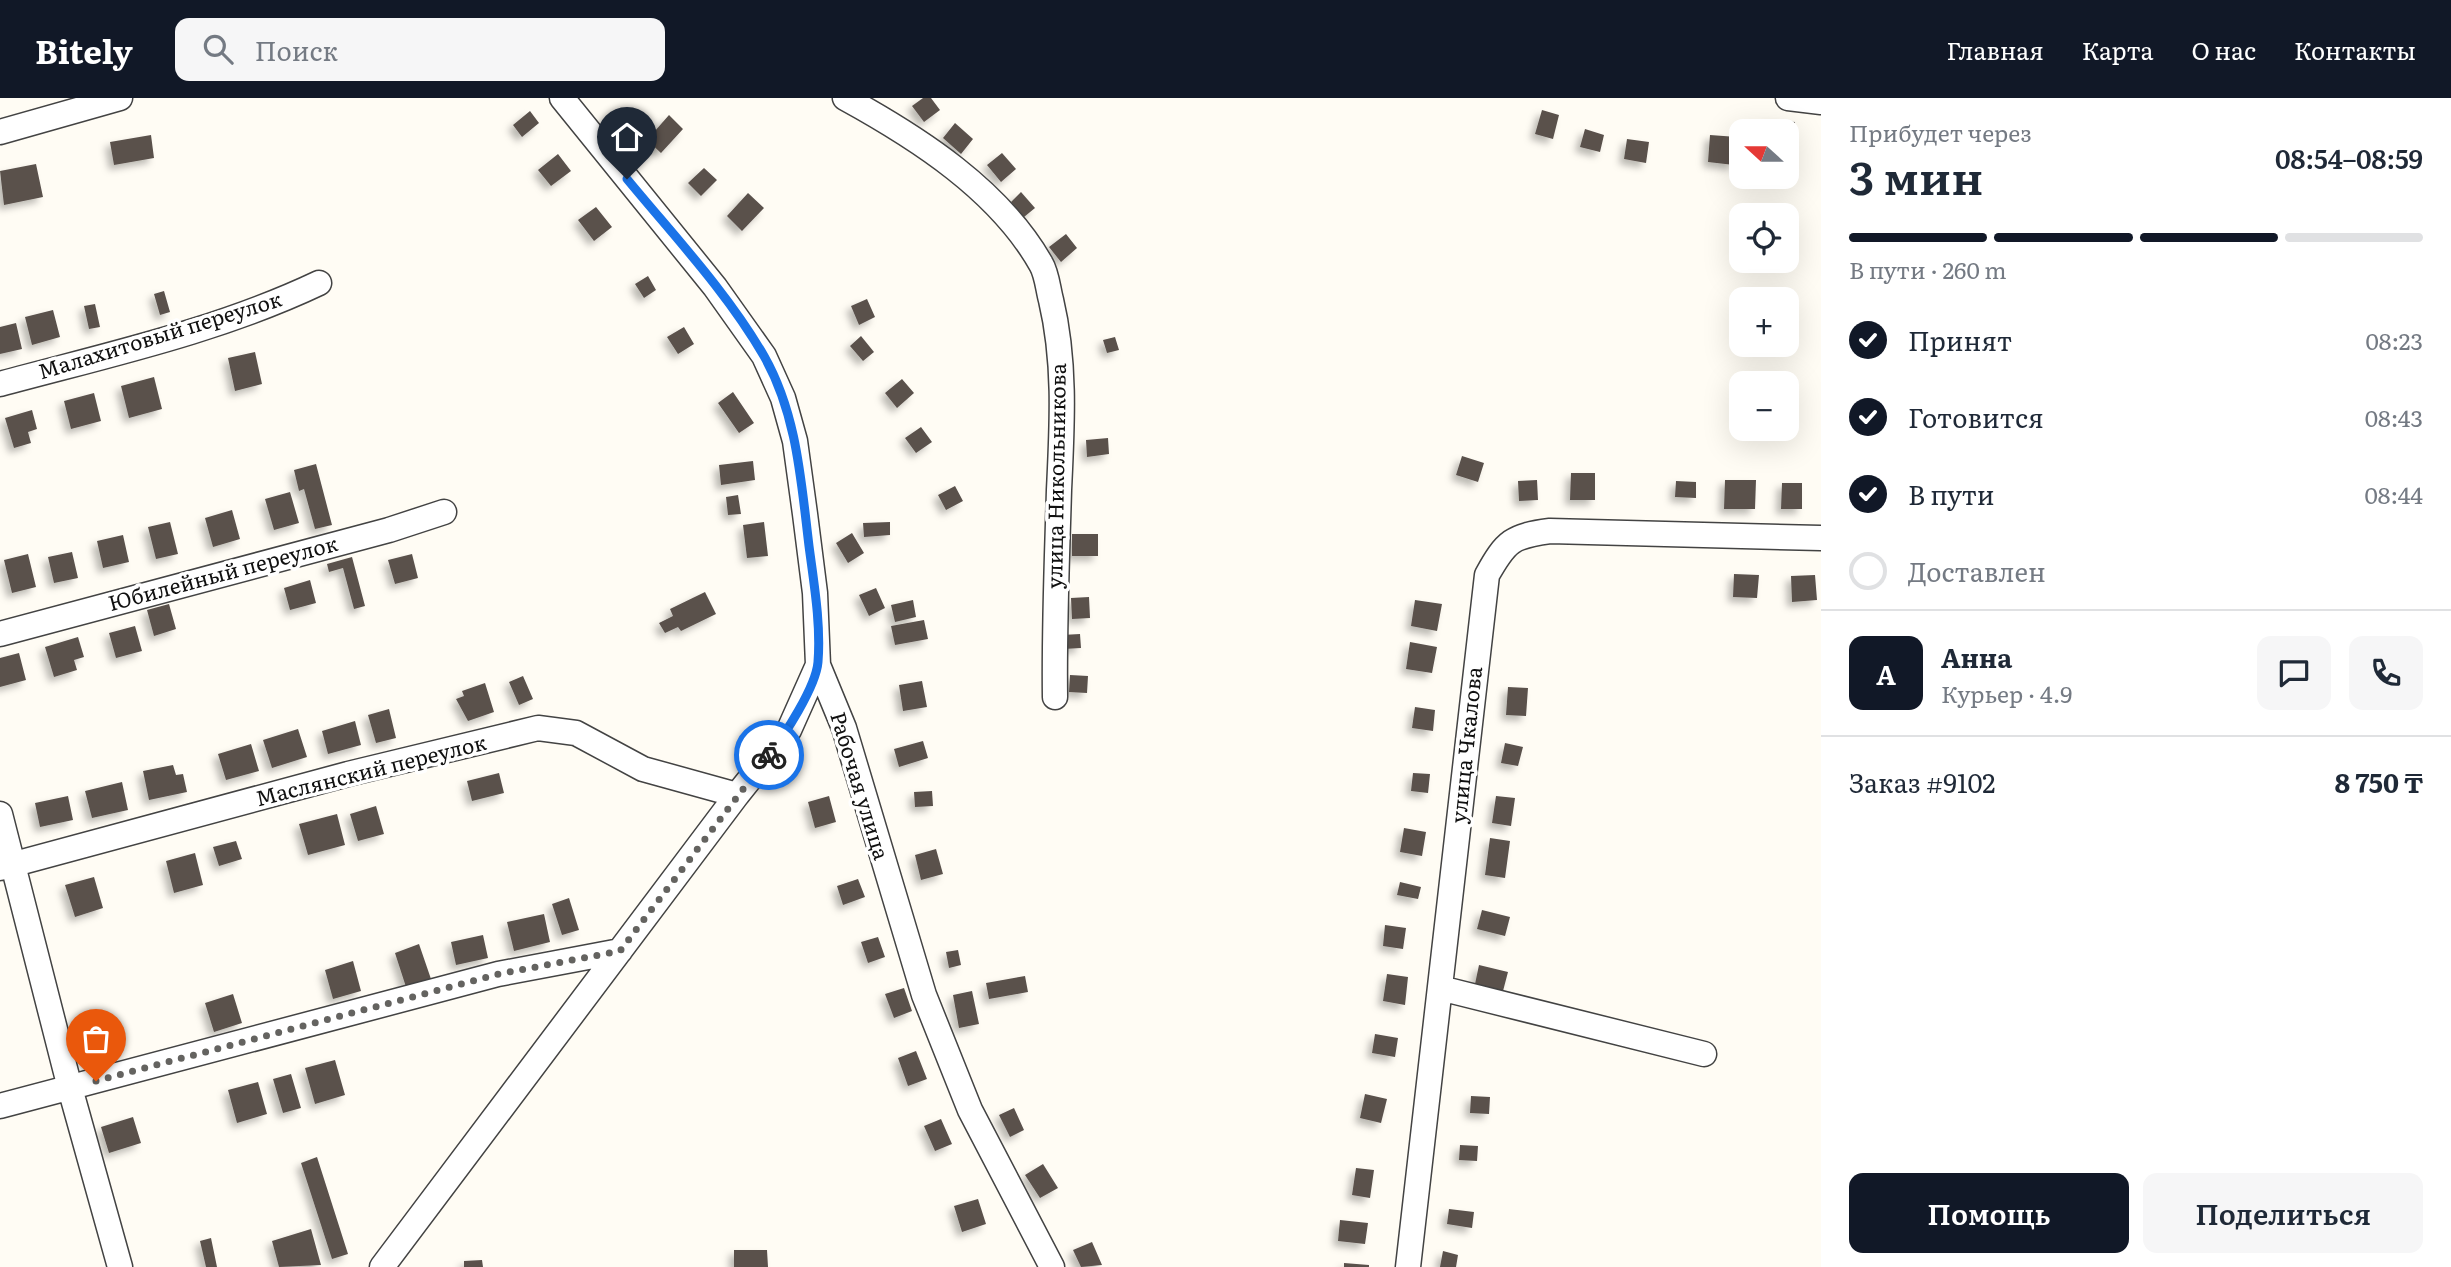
<!DOCTYPE html>
<html lang="ru">
<meta charset="utf-8">
<style>
body{margin:0;font-family:Literata,serif;background:#f6f6f7;color:#1f2937;height:100vh;display:flex;flex-direction:column;font-size:26px;white-space:nowrap}
*{box-sizing:border-box;margin:0}
p{font-size:23px;color:#747a83}
.icon{flex:none;width:38px;height:38px;fill:none;stroke:currentColor;stroke-width:2;stroke-linecap:round;stroke-linejoin:round}
.map{position:relative;flex:1;overflow:hidden}
.side{display:flex;flex-direction:column;background:#fff;width:630px}
.side>*{flex:none}
.needle{width:46px;rotate:291deg}
.fabs{position:absolute;left:1729px;top:21px;display:grid;gap:14px}
.fabs a{display:grid;place-items:center;width:70px;height:70px;border-radius:14px;background:#fff;box-shadow:0 7px 28px #0002;font-size:35px}
.pin{position:absolute;display:grid;place-items:center;width:60px;height:60px;color:#fff;margin:-72px -30px;border-radius:50% 50% 50% 0;rotate:-45deg;box-shadow:0 0 7px #0007}
.pin .icon{rotate:45deg}
.courier{position:absolute;display:grid;place-items:center;width:70px;height:70px;margin:-35px;border:5px solid #1a73e8;border-radius:50%;background:#fff;color:#222;box-shadow:0 2px 9px #0007}
.summary em{font-style:normal;font-weight:600}
.summary div{display:flex;flex-direction:column-reverse}
.summary{display:flex;align-items:center;justify-content:space-between;height:119px;padding:0 28px}
h1{font-size:46px;font-weight:600;line-height:52px}
.bar{display:grid;grid-template-columns:repeat(4,1fr);gap:10px 7px;align-content:center;height:84px;padding:0 28px}
.bar i{height:9px;border-radius:5px;background:#e0e1e3}
.bar .current{background:#111827}
.bar p{grid-column:span 4}
.line{display:flex;align-items:center;gap:18px;padding:0 28px;border-top:2px solid #e0e1e3}
.line div{flex:1}
.round{display:grid;place-items:center;flex:none;width:74px;height:74px;border-radius:14px;background:#f6f6f7}
ol{padding:0 28px;list-style:none}
li{display:flex;align-items:center;gap:21px;height:77px}
li p{margin-inline-start:auto}
li .icon{padding:7px;border-radius:50%;background:#111827;color:#fff;stroke-width:4}
li:last-child{color:#747a83}
li i{width:38px;height:38px;border:4px solid #e0e1e3;border-radius:50%}
.primary-button{display:flex;gap:14px;margin-top:auto;padding:14px 28px}
.primary-button a{flex:1;height:80px;border-radius:14px;background:#111827;color:#fff;font-size:28px;font-weight:600;line-height:80px;text-align:center}
.primary-button a+a{background:#f6f6f7;color:#1f2937}
header{display:flex;align-items:center;gap:42px;box-sizing:border-box;height:98px;padding:0 35px;background:#111827;color:#fff}
header strong{font-size:33px}
nav{display:flex;gap:38px;margin-inline-start:auto;font-size:24px}
.search{width:490px;height:63px;background:#f6f6f7;display:flex;align-items:center;gap:18px;box-sizing:border-box;padding:0 24px;border-radius:14px;color:#747a83;font-size:26px}
main{display:flex;flex:1;min-height:0}
.map>svg:first-child{display:block}
</style>
<header>
<strong>Bitely</strong>
<div class="search"><svg class="icon" aria-label="search" viewBox="0 0 24 24"><circle cx="10" cy="10" r="6"/><path d="M15 15l6 6"/></svg>Поиск</div>
<nav><a>Главная</a><a>Карта</a><a>О нас</a><a>Контакты</a></nav>
</header>
<main>
<div class="map">
<svg width="1821" height="1169" viewBox="0 0 1821 1169">
<defs>
<filter id="shadow"><feDropShadow dx="-5" dy="5" stdDeviation="3.5" flood-color="#0004"/></filter>
</defs>
<rect width="100%" height="100%" fill="#fffcf4"/>
<path fill="#5a514c" filter="url(#shadow)" d="M923 0H931L940 12 924 24 912 8Z
M1542 12 1559 17 1553 41 1535 36Z
M530 13 539 25 522 39 513 27Z
M669 17 683 31 661 55 647 42Z
M1770 21 1795 24 1794 38 1787 37V33H1769Z
M955 25 973 41 961 56 943 40Z
M1585 31 1604 37 1600 54 1580 49Z
M151 37 154 60 114 67 110 44Z
M1710 37 1737 39 1734 67 1708 64Z
M1627 41 1649 44 1646 65 1624 61Z
M1002 55 1016 71 1001 84 987 67Z
M558 56 571 73 551 88 538 72Z
M36 66 43 99 4 107 0 73Z
M704 70 717 82 701 98 688 85Z
M1021 94 1035 110 1024 119 1011 104Z
M748 95 764 110 742 133 727 118Z
M596 109 612 129 594 143 578 122Z
M1066 136 1077 150 1061 164 1049 149Z
M648 178 656 192 644 200 635 186Z
M164 193 170 214 160 217 154 196Z
M867 201 875 219 859 227 851 208Z
M95 206 100 229 89 231 84 208Z
M53 212 60 239 32 247 25 219Z
M16 225 22 251 0 256V229Z
M684 229 694 246 678 256 667 239Z
M861 238 874 254 863 263 850 248Z
M1115 239 1119 252 1107 255 1103 242Z
M255 254 262 286 235 293 228 260Z
M154 279 162 311 129 320 121 288Z
M902 281 914 295 897 310 885 295Z
M733 294 754 325 739 335 718 305Z
M94 295 101 323 71 331 64 303Z
M32 312 37 331 28 334 31 345 14 350 5 320Z
M921 329 932 344 916 355 905 340Z
M1108 340 1109 356 1087 359 1086 342Z
M1462 358 1484 365 1478 384 1456 377Z
M753 363 755 382 721 387 719 367Z
M316 366 332 427 315 431 304 391 299 393 294 372Z
M1571 375H1595V402H1570Z
M1537 382 1538 402 1519 403 1518 383Z
M1725 382H1756L1755 411H1724Z
M1676 383 1696 384V400L1675 399Z
M1782 385H1802V411H1781Z
M955 388 963 403 946 412 938 397Z
M290 394 299 425 274 432 265 401Z
M738 397 741 416 728 417 726 399Z
M232 412 240 441 213 449 205 420Z
M170 424 178 456 156 461 148 429Z
M764 424 768 458 747 460 743 427Z
M890 424V437L864 439 863 425Z
M852 435 864 455 848 465 836 445Z
M1072 436H1098V458H1072Z
M123 437 129 464 103 470 97 443Z
M72 454 78 480 54 485 48 459Z
M28 456 36 489 12 495 4 462Z
M412 456 418 480 395 486 388 462Z
M352 459 365 508 354 511 343 470 329 474 327 466Z
M1734 476 1759 477 1757 500 1733 499Z
M1815 477 1817 502 1792 504 1791 478Z
M310 482 316 505 290 512 284 490Z
M876 490 885 510 869 518 859 497Z
M705 494 716 516 681 533 678 529 665 535 659 525 673 518 670 511Z
M1089 499 1090 520 1072 521 1071 500Z
M913 502 916 519 895 524 891 507Z
M1415 502 1442 506 1437 533 1411 528Z
M169 506 176 531 154 538 147 512Z
M924 522 928 541 895 547 891 528Z
M135 528 142 553 116 560 109 535Z
M1080 536 1081 550 1063 551 1062 537Z
M78 539 84 559 74 562 77 572 54 579 45 549Z
M1410 544 1437 549 1432 575 1406 571Z
M19 555 26 582 0 589V560Z
M1070 577 1088 578 1087 595 1069 594Z
M523 578 533 601 519 607 509 584Z
M922 583 927 609 903 613 899 587Z
M485 585 494 614 468 623 456 601 464 598 462 593Z
M1508 589 1528 590 1526 618 1506 617Z
M1415 609 1435 612 1433 633 1412 630Z
M389 611 396 640 376 645 368 617Z
M355 623 361 647 328 656 322 633Z
M298 631 307 659 272 670 263 642Z
M923 643 928 660 899 669 894 651Z
M1505 645 1523 649 1518 668 1501 665Z
M251 646 259 673 226 682 218 656Z
M173 667 176 677 183 676 187 694 149 702 143 673Z
M499 675 504 695 472 703 467 683Z
M1413 675 1430 676 1428 695 1411 693Z
M122 684 128 712 92 720 85 693Z
M932 693 933 708 915 709 914 694Z
M68 698 73 722 40 729 35 705Z
M829 698 836 724 815 730 808 704Z
M1496 698 1515 700 1511 728 1492 725Z
M376 708 384 736 358 743 350 716Z
M337 716 345 747 308 757 299 726Z
M1404 730 1426 734 1422 758 1400 754Z
M1490 740 1510 743 1505 780 1485 777Z
M236 743 242 761 219 768 213 749Z
M936 751 943 776 921 782 915 757Z
M195 755 203 787 174 795 166 763Z
M94 779 103 810 75 819 65 787Z
M858 781 865 799 843 807 837 788Z
M1400 784 1421 789 1418 801 1397 797Z
M569 800 579 832 562 837 552 806Z
M1482 812 1510 819 1505 838 1477 831Z
M544 816 550 844 514 853 507 824Z
M1385 827 1406 830 1403 851 1383 848Z
M483 837 488 860 456 867 451 844Z
M878 839 885 859 868 865 861 844Z
M419 846 431 881 406 889 395 855Z
M958 852 961 867 949 870 946 854Z
M353 863 361 893 333 901 325 872Z
M1479 867 1508 874 1503 893 1475 886Z
M1387 876 1408 879 1405 907 1383 903Z
M1025 878 1028 894 989 901 986 885Z
M904 890 912 913 894 920 885 896Z
M972 893 979 926 959 930 953 897Z
M233 896 242 925 214 934 205 905Z
M1375 936 1398 940 1395 959 1372 955Z
M916 953 927 981 908 988 898 960Z
M335 962 345 997 315 1006 305 970Z
M291 976 301 1010 283 1015 273 981Z
M258 984 267 1016 237 1025 228 992Z
M1365 996 1387 1001 1381 1025 1360 1020Z
M1471 998 1490 999 1489 1016 1470 1015Z
M1014 1010 1024 1032 1010 1039 999 1017Z
M133 1019 141 1045 109 1055 101 1029Z
M941 1021 952 1046 935 1053 924 1028Z
M1460 1047 1478 1048 1477 1063 1459 1062Z
M317 1059 348 1156 332 1161 301 1065Z
M1043 1066 1058 1090 1040 1100 1025 1077Z
M1356 1070 1374 1072 1370 1100 1352 1097Z
M978 1101 986 1126 962 1134 954 1108Z
M1449 1111 1474 1114 1472 1130 1447 1126Z
M1340 1122 1368 1125 1365 1146 1338 1143Z
M311 1131 321 1167 279 1169 272 1143Z
M211 1140 217 1169H206L200 1143Z
M1092 1144 1102 1167 1081 1169 1073 1152Z
M734 1152H767L768 1169H734Z
M1443 1153 1458 1157 1456 1169H1440Z
M482 1162 483 1169H464V1163Z
M1344 1165 1369 1167V1169H1344Z"/>
<g fill="none" stroke-linecap="round" stroke-linejoin="round">
<defs>
<path id="minor" d="M562 0 715 189 764 258 783 300 795 343 805 416 815 495 818 567 844 630 924 897 970 1012 1052 1169
M845 0C918 40 999 92 1041 166 1047 176 1048 191 1051 202 1066 265 1062 329 1059 392 1057 462 1054 530 1055 599
M1788 0 1821 4
M0 34 120 0
M0 286C107 257 218 233 319 185
M0 536 389 432 444 414
M0 716 70 990 120 1169
M0 770 348 676 538 630 576 635 643 671 737 697
M1440 890 1704 956
M0 1008 498 876 620 853
M382 1169 737 697 789 632 818 567
M1408 1169 1487 477C1506 443 1512 438 1550 433L1821 440"/>
</defs>
<use href="#minor" stroke="#434343" stroke-width="27"/>
<use href="#minor" stroke="#fff" stroke-width="24"/>
</g>
<g fill="none" stroke-linecap="round" stroke-linejoin="round">
<path stroke="#646360" stroke-width="7" stroke-dasharray="0 12.6" d="M96 983 499 876 620 853 769 657"/>
<path stroke="#1a73e8" stroke-width="9" d="M627 81C674 138 727 194 764 258 797 316 801 383 809 448 814 486 821 526 818 564 816 589 784 638 769 657"/>
</g>
<g text-anchor="middle" stroke-width="7" stroke-linejoin="round" paint-order="stroke">
<g font-size="21" fill="#101010" stroke="#fff">
<text transform="translate(160 238) rotate(-17)" y="7">Малахитовый переулок</text>
<text transform="translate(1057 378) rotate(-89)" y="7">улица Никольникова</text>
<text transform="translate(223 476) rotate(-15)" y="7">Юбилейный переулок</text>
<text transform="translate(1467 647) rotate(-84)" y="7">улица Чкалова</text>
<text transform="translate(371 673) rotate(-14)" y="7">Маслянский переулок</text>
<text transform="translate(859 688) rotate(73)" y="7">Рабочая улица</text>
</g>
</g>
</svg>
<div class="fabs">
<a><svg class="needle" viewBox="-14 -14 28 28"><path d="M0-13l5 13h-10z" fill="#e53935"/><path d="M0 13l5-13h-10z" fill="#747a83"/></svg></a>
<a><svg class="icon" aria-label="locate" viewBox="0 0 24 24"><circle cx="12" cy="12" r="6"/><path d="M12 2v4M12 18v4M2 12h4M18 12h4"/></svg></a>
<a>+</a>
<a>−</a>
</div>
<div class="pin" style="left:96px;top:983px;background:#ea580c"><svg class="icon" aria-label="bag" viewBox="0 0 24 24"><path d="M5 8h14l-1 12H6zM9 8a3 3 0 0 1 6 0"/></svg></div>
<div class="pin" style="left:627px;top:81px;background:#1f2937"><svg class="icon" aria-label="home" viewBox="0 0 24 24"><path d="M3 11l9-7 9 7M6 9v11h12V9"/></svg></div>
<div class="courier" style="left:769px;top:657px"><svg class="icon" aria-label="bike" viewBox="0 0 24 24"><circle cx="6" cy="16" r="4"/><circle cx="18" cy="16" r="4"/><path d="M6 16l4-8h5l3 8M10 8l3 8H6M13 5h3"/></svg></div>
</div>
<section class="side">
<div class="summary"><div><h1>3 мин</h1><p>Прибудет через</p></div><em>08:54–08:59</em></div>
<div class="bar"><i class="current"></i><i class="current"></i><i class="current"></i><i></i><p>В пути · 260 m</p></div>
<ol>
<li><svg class="icon" aria-label="check" viewBox="0 0 24 24"><path d="M5 12l5 5 9-10"/></svg>Принят<p>08:23</p></li>
<li><svg class="icon" aria-label="check" viewBox="0 0 24 24"><path d="M5 12l5 5 9-10"/></svg>Готовится<p>08:43</p></li>
<li><svg class="icon" aria-label="check" viewBox="0 0 24 24"><path d="M5 12l5 5 9-10"/></svg>В пути<p>08:44</p></li>
<li><i></i>Доставлен</li>
</ol>
<div class="line" style="height:126px"><b class="round" style="background:#111827;color:#fff">А</b><div><b>Анна</b><p>Курьер · 4.9</p></div><a class="round"><svg class="icon" aria-label="chat" viewBox="0 0 24 24"><path d="M4 5h16v11H9l-5 4z"/></svg></a><a class="round"><svg class="icon" aria-label="phone" viewBox="0 0 24 24"><path d="M5 4h4l2 5-3 2q2 4 5 5l2-3 5 2v4C11 20 4 13 5 4z"/></svg></a></div>
<div class="line" style="height:91px"><div>Заказ #9102</div><b>8 750 ₸</b></div>
<div class="primary-button"><a>Помощь</a><a>Поделиться</a></div>
</section>
</main>
